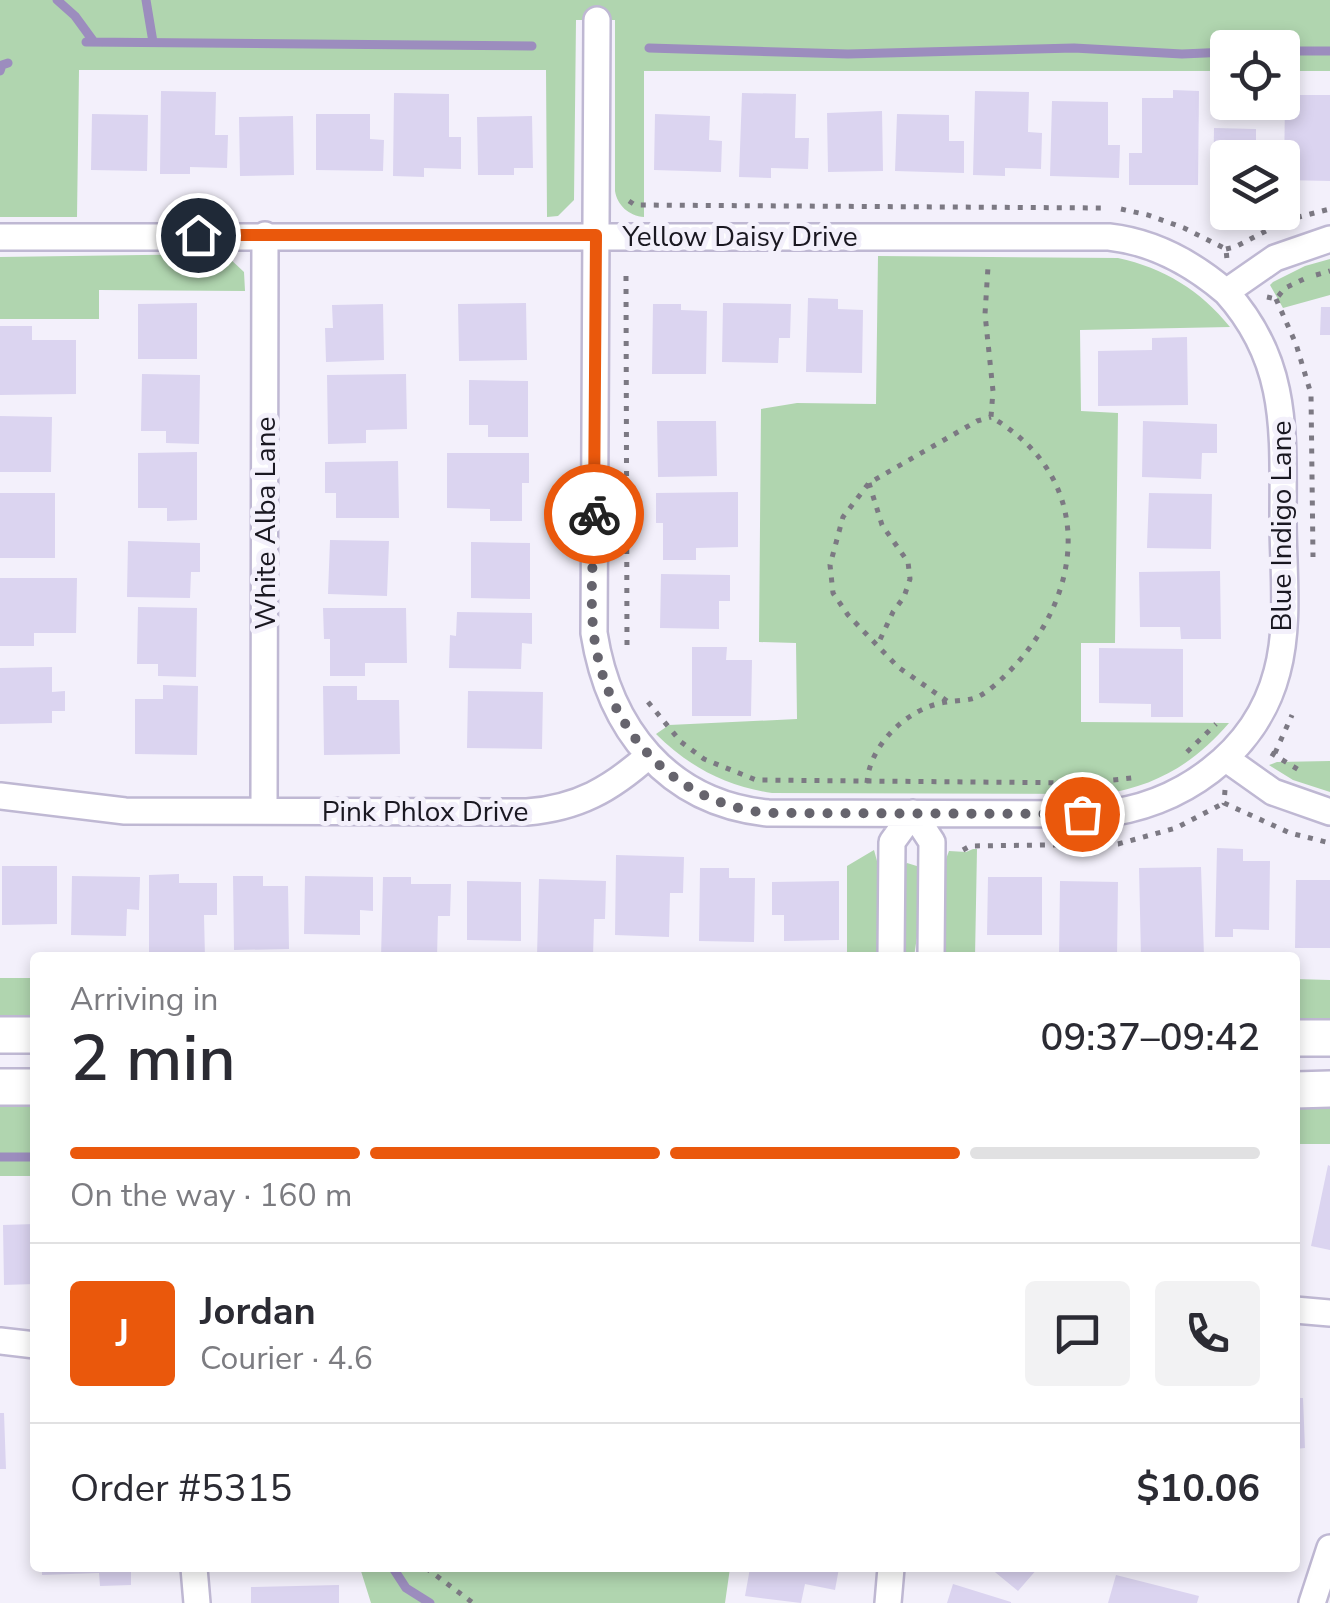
<!DOCTYPE html>
<meta charset="utf-8">
<style>
body{margin:0;font-family:"Nunito Sans",sans-serif;background:#f2f2f3;color:#2b2b33;height:100vh;display:flex;flex-direction:column;font-size:38px;white-space:nowrap}
*{box-sizing:border-box;margin:0}
p{font-size:32px;color:#7c7c81}
.icon{flex:none;width:55px;height:55px;fill:none;stroke:currentColor;stroke-width:2;stroke-linecap:round;stroke-linejoin:round}
.map{position:relative;flex:1;overflow:hidden}
.drawer{position:absolute;left:30px;top:952px;width:1270px;height:620px;display:flex;flex-direction:column;background:#fff;border-radius:10px;box-shadow:0 5px 15px #0003}
.drawer>*{flex:none}
.fabs{position:absolute;left:1210px;top:30px;display:grid;gap:20px}
.fabs a{display:grid;place-items:center;width:90px;height:90px;border-radius:10px;background:#fff;box-shadow:0 5px 15px #0003;font-size:50px}
.pin{position:absolute;display:grid;place-items:center;width:85px;height:85px;color:#fff;margin:-42px;border:5px solid #fff;border-radius:50%;box-shadow:0 2px 10px #0007}
.courier{position:absolute;display:grid;place-items:center;width:100px;height:100px;margin:-50px;border:8px solid #ea580c;border-radius:50%;background:#fff;color:#222;box-shadow:0 2px 12px #0007}
.summary em{font-style:normal;font-weight:600}
.summary div{display:flex;flex-direction:column-reverse}
.summary{display:flex;align-items:center;justify-content:space-between;height:170px;padding:0 40px}
h1{font-size:65px;font-weight:600;line-height:75px}
.bar{display:grid;grid-template-columns:repeat(4,1fr);gap:15px 10px;align-content:center;height:120px;padding:0 40px}
.bar i{height:12px;border-radius:8px;background:#e1e1e2}
.bar .active{background:#ea580c}
.bar p{grid-column:span 4}
.line{display:flex;align-items:center;gap:25px;padding:0 40px;border-top:2px solid #e1e1e2}
.line div{flex:1}
.round{display:grid;place-items:center;flex:none;width:105px;height:105px;border-radius:10px;background:#f2f2f3}
.map>svg:first-child{display:block}
</style>
<div class="map">
<svg width="1330" height="1603" viewBox="0 0 1330 1603">
<rect width="100%" height="100%" fill="#f3f0fb"/>
<path fill="#b0d5af" d="M0 0H1330V71H1283L1282 48H1228L1227 71H644V217C629 216 617 205 615 191V20H576L574 200 558 216 547 217 546 70H79L77 217H0Z
M214 254 228 257 244 272 245 291 99 290V319H0V257Z
M878 256 1118 258C1164 268 1200 290 1230 327L1080 330 1081 411 1118 413 1115 643H1081V722L1229 723C1195 763 1156 786 1104 794L772 793C726 786 689 767 656 734L669 725 797 719 796 643 759 642 761 409 797 403 876 404Z
M1330 259V295L1283 308 1270 285 1273 282 1305 266Z
M1330 761V792L1293 780 1269 765 1277 762Z
M973 849H977L975 957H946V859L949 851 966 852Z
M874 850 877 861V957H847V866Z
M907 863 920 867 919 923 914 957 902 958 904 866Z
M0 978H35V1018L0 1017Z
M1295 979 1330 980V1020H1295Z
M0 1106H35V1176H0Z
M1295 1108H1330V1144H1295Z
M360 1568H730L725 1603H371Z"/>
<g fill="none" stroke-linecap="round" stroke-linejoin="round">
<path stroke="#9c8dbe" stroke-width="9" d="M57 0 75 16 94 42
M146 0 153 42
M86 42 532 46
M649 48 848 54 1074 48 1182 54 1228 52
M1282 51H1330
M0 71 2 65 8 63
M0 1157H35
M393 1568 406 1588 430 1603"/>
</g>
<path fill="#dbd4f0" d="M1173 90 1199 91 1198 185H1129V153H1142V98H1173Z
M161 91 216 92 215 135H228L227 168 190 167V174H160Z
M975 91 1029 92 1028 132 1042 133 1041 169 1005 168V176L973 175Z
M394 93 449 94V137H461V169L424 168V177L393 176Z
M742 93 796 94 795 138H809L808 169 771 168V178L739 177Z
M1285 95H1330V181L1284 180Z
M1052 101 1108 102V145H1120L1119 178 1050 176Z
M882 111 883 171 828 172 827 113Z
M92 114 148 115 147 171 91 170Z
M316 114H370V139L384 140 383 171 316 170Z
M655 114 710 116 709 140 722 141 721 172 654 170Z
M897 114 949 115V141H964V173L895 171Z
M293 116 294 175 240 176 239 117Z
M532 116 533 168H514V175H478L477 117Z
M1214 128 1256 129V147H1268V158H1228V199H1213Z
M808 298 838 299V309L863 310 862 373 806 372Z
M197 303V359H138V304Z
M526 303 527 360 459 361 458 304Z
M723 303 791 304 790 338H779L778 363 722 362Z
M383 304 384 360 326 362 325 328H333L332 305Z
M653 304H681V310L707 311 706 374H652Z
M1321 307H1330V335H1320Z
M0 326H32V340H76V394L0 395Z
M1187 337 1188 405 1098 406V351L1152 350V338Z
M142 374 200 375 199 444 166 443V431H141Z
M406 374 407 429 366 430V443L328 444 327 375Z
M469 380 528 381V437H488V425H469Z
M0 416 52 417 51 472H0Z
M657 421H716L717 476 658 477Z
M1143 421 1217 424V453H1202L1201 479 1142 477Z
M197 452V520L167 521V508H138V453Z
M447 453H529V483H522V521H490V509L447 508Z
M398 461 399 518H336V493H325V462Z
M738 492V547L696 548V560H663V523H656V493Z
M0 493H55V558H0Z
M1149 493 1212 494 1211 549 1147 548Z
M330 540 389 541 387 596 328 594Z
M128 541 200 543V572H191L190 598 127 597Z
M471 542 530 543V599L471 598Z
M1220 571 1221 639H1181L1180 627H1140L1139 572Z
M661 574 730 575V601H719V629L660 628Z
M0 578H77L76 633H34V646H0Z
M138 607 197 608 196 677 158 676V664H137Z
M323 608H406L407 663H365V676H330V639H324Z
M457 612 532 613V644L522 643 521 669 449 668 450 635 456 636Z
M692 647H727L726 660H752L751 716H692Z
M1099 648 1183 649V717H1151V704L1099 703Z
M52 667V692L65 691V711H52V723L0 724V668Z
M163 685 198 686 197 755 135 754V699H163Z
M323 686H357V700H399L400 754 324 755Z
M468 691 543 692 542 749 467 748Z
M1217 848 1243 849V861H1270L1269 930 1233 929V937H1215Z
M616 855 684 857 683 893H670L669 937 615 935Z
M2 866H57V924L2 925Z
M1201 867 1204 956 1141 957 1139 868Z
M700 868H729V878H755L754 942 699 941Z
M179 874V883H217V915H204L205 958H149V875Z
M72 876 140 877 139 910 127 909 126 936 71 935Z
M233 876H263V886H288L289 949 234 950Z
M305 876 373 877V911L360 910V935L304 934Z
M383 877H411V884H451L450 916H438L437 958H381Z
M988 877H1042V935H987Z
M539 879 606 881 605 919H594L593 957 537 956Z
M1296 880H1330V948H1295Z
M467 881 521 882V941L467 940Z
M839 881V940L784 941V915H772V882Z
M1060 881 1118 882 1117 958H1059Z
M1328 1165 1330 1166V1250L1311 1246Z
M35 1224V1284L4 1285 3 1225Z
M1295 1398H1303L1305 1448 1295 1449Z
M0 1413H4L6 1469H0Z
M42 1568H131V1585L100 1586 99 1573 42 1575Z
M750 1568H839L835 1590 805 1584 801 1603 745 1596Z
M990 1568H1038L1018 1591Z
M1116 1575 1199 1596 1197 1603H1108Z
M953 1584 1011 1602V1603H947Z
M339 1585V1603H251V1587Z"/>
<g fill="none" stroke-linecap="round" stroke-linejoin="round">
<defs>
<path id="minor" d="M597 20 594 633C609 728 667 803 768 813L1099 814C1179 807 1256 753 1277 672 1290 624 1283 569 1283 520 1283 432 1289 362 1226 292
M0 237H1109C1154 242 1192 263 1226 292L1275 258 1330 239
M1225 758 1273 792 1330 812
M0 796 125 811 527 812C578 808 611 789 648 756
M264 811 265 235
M891 958 892 842 913 813 932 842 931 958
M1295 1310 1330 1313
M0 1341 35 1345
M194 1568 197 1603
M888 1603 891 1568
M1312 1603 1330 1548"/>
<path id="secondary" d="M0 1035H35
M1295 1038H1330
M0 1087H35
M1295 1090 1330 1089"/>
</defs>
<use href="#minor" stroke="#bfb8d3" stroke-width="30"/>
<use href="#secondary" stroke="#bfb8d3" stroke-width="40"/>
<path stroke="#7c7983" stroke-width="5" stroke-dasharray="5 8" stroke-linecap="butt" d="M629 201 635 205 1105 208
M1121 209 1148 215 1184 228 1226 249 1227 260
M1226 249 1235 247 1287 220 1330 209
M1316 275 1330 271
M1267 297 1276 299 1285 288 1306 278
M1276 299 1296 344 1311 394 1313 557
M869 483 882 525 908 562 910 579 904 597 893 612 877 646
M627 645 626 276 629 269
M947 701 898 667 848 615 833 593 830 565 843 517 869 483 977 421 991 417
M648 702 681 742 704 759 756 780 1084 783 1132 778
M1187 752 1216 724
M1271 753 1299 770
M1275 753 1292 715
M867 783C869 745 908 707 947 702 970 699 975 702 995 685 1082 609 1104 483 991 417L993 391 985 314 988 267
M1225 790 1224 803 1290 833 1330 843
M963 850 970 846 1118 844 1176 828 1224 803
M426 1568 473 1603"/>
<use href="#minor" stroke="#fff" stroke-width="25"/>
<use href="#secondary" stroke="#fff" stroke-width="35"/>
</g>
<g fill="none" stroke-linecap="round" stroke-linejoin="round">
<path stroke="#66646d" stroke-width="10" stroke-dasharray="0 18" d="M594 514C594 554 589 597 594 636 606 728 673 804 768 813L1082 814"/>
<path stroke="#ea580c" stroke-width="12" d="M198 235H596L594 514"/>
</g>
<g text-anchor="middle" stroke-width="10" stroke-linejoin="round" paint-order="stroke">
<g font-size="28" fill="#1a1821" stroke="#f3f0fb">
<text x="740" y="246">Yellow Daisy Drive</text>
<text transform="translate(265 523) rotate(-90)" y="10">White Alba Lane</text>
<text transform="translate(1281 526) rotate(-90)" y="10">Blue Indigo Lane</text>
<text x="425" y="821">Pink Phlox Drive</text>
</g>
</g>
</svg>
<div class="fabs">
<a><svg class="icon" aria-label="locate" viewBox="0 0 24 24"><circle cx="12" cy="12" r="6"/><path d="M12 2v4M12 18v4M2 12h4M18 12h4"/></svg></a>
<a><svg class="icon" aria-label="layers" viewBox="0 0 24 24"><path d="M12 4l9 5-9 5-9-5zM3 14l9 5 9-5"/></svg></a>
</div>
<div class="pin" style="left:1082px;top:814px;background:#ea580c"><svg class="icon" aria-label="bag" viewBox="0 0 24 24"><path d="M5 8h14l-1 12H6zM9 8a3 3 0 0 1 6 0"/></svg></div>
<div class="pin" style="left:198px;top:235px;background:#1f2937"><svg class="icon" aria-label="home" viewBox="0 0 24 24"><path d="M3 11l9-7 9 7M6 9v11h12V9"/></svg></div>
<div class="courier" style="left:594px;top:514px"><svg class="icon" aria-label="bike" viewBox="0 0 24 24"><circle cx="6" cy="16" r="4"/><circle cx="18" cy="16" r="4"/><path d="M6 16l4-8h5l3 8M10 8l3 8H6M13 5h3"/></svg></div>
<section class="drawer">
<div class="summary"><div><h1>2 min</h1><p>Arriving in</p></div><em>09:37–09:42</em></div>
<div class="bar"><i class="active"></i><i class="active"></i><i class="active"></i><i></i><p>On the way · 160 m</p></div>
<div class="line" style="height:180px"><b class="round" style="background:#ea580c;color:#fff">J</b><div><b>Jordan</b><p>Courier · 4.6</p></div><a class="round"><svg class="icon" aria-label="chat" viewBox="0 0 24 24"><path d="M4 5h16v11H9l-5 4z"/></svg></a><a class="round"><svg class="icon" aria-label="phone" viewBox="0 0 24 24"><path d="M5 4h4l2 5-3 2q2 4 5 5l2-3 5 2v4C11 20 4 13 5 4z"/></svg></a></div>
<div class="line" style="height:130px"><div>Order #5315</div><b>$10.06</b></div>
</section>
</div>
